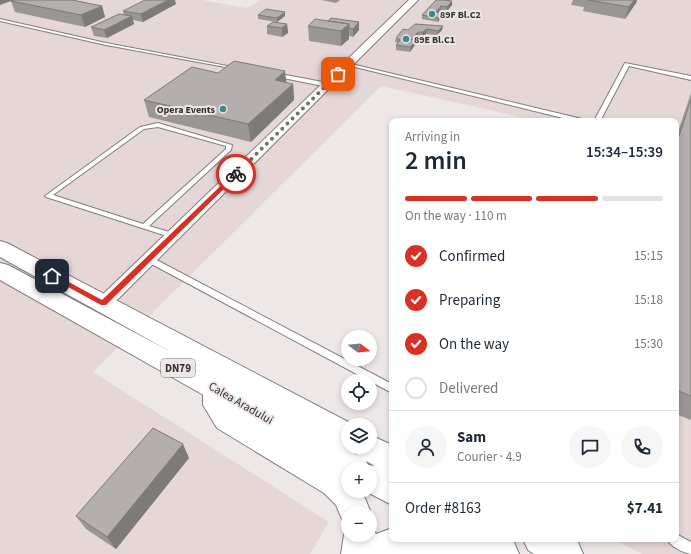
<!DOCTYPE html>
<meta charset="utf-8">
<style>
body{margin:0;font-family:"Source Sans 3",sans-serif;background:#f6f6f7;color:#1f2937;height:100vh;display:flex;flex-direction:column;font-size:15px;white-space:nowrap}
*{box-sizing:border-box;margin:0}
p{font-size:13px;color:#747a83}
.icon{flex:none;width:22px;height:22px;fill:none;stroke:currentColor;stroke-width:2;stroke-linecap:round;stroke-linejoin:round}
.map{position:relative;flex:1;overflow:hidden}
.details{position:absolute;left:389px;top:118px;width:290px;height:424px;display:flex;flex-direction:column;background:#fff;border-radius:8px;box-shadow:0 2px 6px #0003}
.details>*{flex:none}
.needle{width:26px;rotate:106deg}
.controls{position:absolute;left:341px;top:330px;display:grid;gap:8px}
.controls a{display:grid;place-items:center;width:36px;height:36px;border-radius:50%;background:#fff;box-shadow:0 2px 6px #0003;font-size:20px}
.pin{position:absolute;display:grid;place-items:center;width:34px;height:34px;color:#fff;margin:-17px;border-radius:8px;box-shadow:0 2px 6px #0006}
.courier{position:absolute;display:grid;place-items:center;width:40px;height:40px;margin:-20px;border:3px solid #d93025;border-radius:50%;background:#fff;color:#222;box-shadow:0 1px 5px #0007}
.headline em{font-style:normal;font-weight:600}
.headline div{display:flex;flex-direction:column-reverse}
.headline{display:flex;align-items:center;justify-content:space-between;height:68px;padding:0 16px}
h1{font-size:26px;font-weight:600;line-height:30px}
.bar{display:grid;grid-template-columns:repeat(4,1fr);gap:6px 4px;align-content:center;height:48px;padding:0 16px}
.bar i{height:5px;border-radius:3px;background:#e0e1e3}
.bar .on{background:#d93025}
.bar p{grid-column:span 4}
.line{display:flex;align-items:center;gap:10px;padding:0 16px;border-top:1px solid #e0e1e3}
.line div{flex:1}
.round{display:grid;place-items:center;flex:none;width:42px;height:42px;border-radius:21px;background:#f6f6f7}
ol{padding:0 16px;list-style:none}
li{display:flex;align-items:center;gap:12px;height:44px}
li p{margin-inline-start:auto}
li .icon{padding:4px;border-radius:50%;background:#d93025;color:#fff;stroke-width:4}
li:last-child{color:#747a83}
li i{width:22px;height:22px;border:2px solid #e0e1e3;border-radius:50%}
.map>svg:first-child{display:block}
</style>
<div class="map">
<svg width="691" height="554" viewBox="0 0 691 554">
<rect width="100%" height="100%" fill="#ede7e7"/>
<path fill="#e6d7d7" d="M0 0H202L247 8 260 0H691V554H642L613 539H676V121H539L381 86 93 372 329 522 310 554H0Z"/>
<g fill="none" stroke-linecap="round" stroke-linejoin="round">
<defs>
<path id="lane" d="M0 19 106 43 238 68 236 69 106 45 0 21Z
M347 63 582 119 585 121H575L347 65Z
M625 63 691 76V80L629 66 600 121H594Z
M275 73 328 83 331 85 328 87 273 76V74Z
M158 123 232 145 231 150 149 226 176 234 177 236 176 238H173L46 197 45 196 140 127ZM158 127 226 146V149L143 224 53 195 144 129Z
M149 256 392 384V393L146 261 145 259 146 257Z
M676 534 691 542V554C683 553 670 546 667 539H676Z"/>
<path id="street" d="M409 0H418L109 308 103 310 97 308 95 304 97 300Z"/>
<path id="secondary" d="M216 378 225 381C231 393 228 399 237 410L346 473 348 475V491H362L371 513 370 515V513H348V535H370V523L376 534 392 528V539H460L467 542 472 554H341L344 535 348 526 344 524 336 505 324 493 217 428 203 405V389L207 381Z"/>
<path id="highway" d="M0 241 7 243 354 425H348V447H352L348 449 344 447 357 455 354 447H370V435L392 445V474L389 472 392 474V505L365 491H370V469H348V480L345 479 207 397 0 280V263L8 265 173 353 0 257ZM366 461 375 466 368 465Z
M460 539H508L514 542 519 554H471L465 550Z
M523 539H572L578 542 583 554H534L528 550Z"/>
</defs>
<use href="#lane" stroke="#827c7c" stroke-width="2"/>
<use href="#street" stroke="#827c7c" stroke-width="2"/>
<use href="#secondary" stroke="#827c7c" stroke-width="2"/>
<use href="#highway" stroke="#827c7c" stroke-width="2"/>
<use href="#lane" fill="#fff" fill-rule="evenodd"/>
<use href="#street" fill="#fff" fill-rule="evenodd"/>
<use href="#secondary" fill="#fff" fill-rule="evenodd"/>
<use href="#highway" fill="#fff" fill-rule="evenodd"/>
</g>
<path fill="#9b9696" d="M321 0H340L336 3Z
M573 0H637L636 3 625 19 583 11 584 7 571 5Z
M11 1 102 6 105 17 85 27 15 12Z
M452 1V5L447 11 441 10 439 13 441 17 438 22 422 19V15Z
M176 4 143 22 133 20 134 24 107 38 94 36 91 27 124 15 123 11Z
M258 15 285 16 277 22 258 19Z
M328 21 359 22V30L353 37 349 36V39L341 46 309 41 308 26Z
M287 24 288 33 282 37 267 34V26Z
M443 26 442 30 437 35 426 34 423 36H418L414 41 415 45 410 52 396 50V45L398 43 395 42 396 38 408 30Z
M218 73 293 84 294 100 251 142 149 117 144 100Z
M691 93V420L676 414V138Z
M189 458 116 549 86 529 76 516Z"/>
<path fill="#7e7a7a" d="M0 0H14L0 5Z
M168 0H175L176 4 143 22 141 14Z
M634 0H637L636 3 625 19 629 7Z
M452 1V5L447 11V7Z
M102 6 105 17 85 27 81 15Z
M441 6V10L436 16V12Z
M285 12V16L277 22V18Z
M442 13 441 17 438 22V18Z
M132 16 134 24 107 38 104 30Z
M359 22V30L353 37V29Z
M287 24 288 33 282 37V28Z
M349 24V39L341 46V31Z
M443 26 442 30 437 35 438 31Z
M427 29 426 34 423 36V32Z
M418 32V36L410 44 411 40Z
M416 41 415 45 410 52V47Z
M285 71 287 87 275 80Z
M293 84 294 100 251 142 248 124Z
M183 444 189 458 116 549 107 537Z"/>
<path fill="#b4aeae" stroke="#7e7a7a" d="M14 0H72L102 6 81 15 11 1Z
M145 0H168L141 14 123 11Z
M436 0H444L452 1 447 7 441 6 436 12 442 13 438 18 422 15Z
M588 0H634L629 7Z
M266 9 285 12 277 18 258 15Z
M119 14 132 16 104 30 91 27Z
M331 18 359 22 353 29 349 28V24L328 21Z
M315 19 349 24 341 31 308 26Z
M273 22 287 24 282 28 267 26Z
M415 24 443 26 438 31 427 29 423 32H418L411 40 416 41 410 47 396 45 400 40 396 38 403 29 408 30Z
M234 61 285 71 275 80 293 84 248 124 144 100 192 67 218 73Z
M691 99V396L676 390V145Z
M153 428 183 444 107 537 76 516Z"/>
<path fill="#d93025" d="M234 173 239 174 106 305H101L48 276 54 274 102 300Z"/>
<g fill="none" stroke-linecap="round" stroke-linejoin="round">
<path stroke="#757171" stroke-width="4" stroke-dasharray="0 7.2" d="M236 174 338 74"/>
</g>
<g fill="#40888a" stroke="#ede7e7" stroke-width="1.5">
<circle cx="432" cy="14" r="4"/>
<circle cx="406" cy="39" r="4"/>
<circle cx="223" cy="109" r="4"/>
</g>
<g text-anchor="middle" stroke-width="4" stroke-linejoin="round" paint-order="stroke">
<g font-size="10" font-weight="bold" fill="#353232" stroke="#ede7e7" text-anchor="start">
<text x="440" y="18">89F Bl.C2</text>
<text x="414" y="43">89E Bl.C1</text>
<text x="215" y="113" text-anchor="end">Opera Events</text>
</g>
<rect fill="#ede7e7" stroke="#6c6868" stroke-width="1" x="161" y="359" width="34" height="18" rx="3"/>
<g font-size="11" font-weight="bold" fill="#353232">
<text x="178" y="372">DN79</text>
</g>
<g font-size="12" fill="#353232" stroke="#ede7e7">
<text transform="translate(241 403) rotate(30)" y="4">Calea Aradului</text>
</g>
</g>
</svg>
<div class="controls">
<a><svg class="needle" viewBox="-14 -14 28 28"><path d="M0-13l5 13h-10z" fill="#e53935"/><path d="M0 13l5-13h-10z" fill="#747a83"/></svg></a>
<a><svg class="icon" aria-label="locate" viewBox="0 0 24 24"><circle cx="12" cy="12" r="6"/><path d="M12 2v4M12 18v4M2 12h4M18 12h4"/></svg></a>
<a><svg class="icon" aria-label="layers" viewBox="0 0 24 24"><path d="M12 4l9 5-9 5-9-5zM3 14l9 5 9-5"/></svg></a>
<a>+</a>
<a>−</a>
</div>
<div class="pin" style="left:338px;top:74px;background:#ea580c"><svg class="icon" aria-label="bag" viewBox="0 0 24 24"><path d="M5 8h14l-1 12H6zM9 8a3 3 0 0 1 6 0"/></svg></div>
<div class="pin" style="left:52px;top:276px;background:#1f2937"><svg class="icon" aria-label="home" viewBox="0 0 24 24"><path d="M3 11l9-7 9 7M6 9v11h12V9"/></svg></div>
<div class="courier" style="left:236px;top:174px"><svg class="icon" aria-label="bike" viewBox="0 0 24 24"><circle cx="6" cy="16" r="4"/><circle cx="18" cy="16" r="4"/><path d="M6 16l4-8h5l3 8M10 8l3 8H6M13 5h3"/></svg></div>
<section class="details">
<div class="headline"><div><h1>2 min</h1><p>Arriving in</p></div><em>15:34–15:39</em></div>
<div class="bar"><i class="on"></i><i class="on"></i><i class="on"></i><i></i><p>On the way · 110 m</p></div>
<ol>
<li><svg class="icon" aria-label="check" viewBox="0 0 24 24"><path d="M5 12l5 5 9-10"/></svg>Confirmed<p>15:15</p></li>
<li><svg class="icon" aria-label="check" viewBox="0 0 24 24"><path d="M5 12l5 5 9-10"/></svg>Preparing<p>15:18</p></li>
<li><svg class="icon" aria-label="check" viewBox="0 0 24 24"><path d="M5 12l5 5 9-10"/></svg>On the way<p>15:30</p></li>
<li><i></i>Delivered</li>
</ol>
<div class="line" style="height:72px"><a class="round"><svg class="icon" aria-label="person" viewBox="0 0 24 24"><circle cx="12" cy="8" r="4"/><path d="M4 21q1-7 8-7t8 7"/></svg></a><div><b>Sam</b><p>Courier · 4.9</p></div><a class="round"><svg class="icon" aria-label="chat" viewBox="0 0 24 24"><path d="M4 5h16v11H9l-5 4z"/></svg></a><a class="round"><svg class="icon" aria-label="phone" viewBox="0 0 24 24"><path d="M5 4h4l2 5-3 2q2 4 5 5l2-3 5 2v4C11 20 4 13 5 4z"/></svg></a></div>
<div class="line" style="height:52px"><div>Order #8163</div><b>$7.41</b></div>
</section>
</div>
